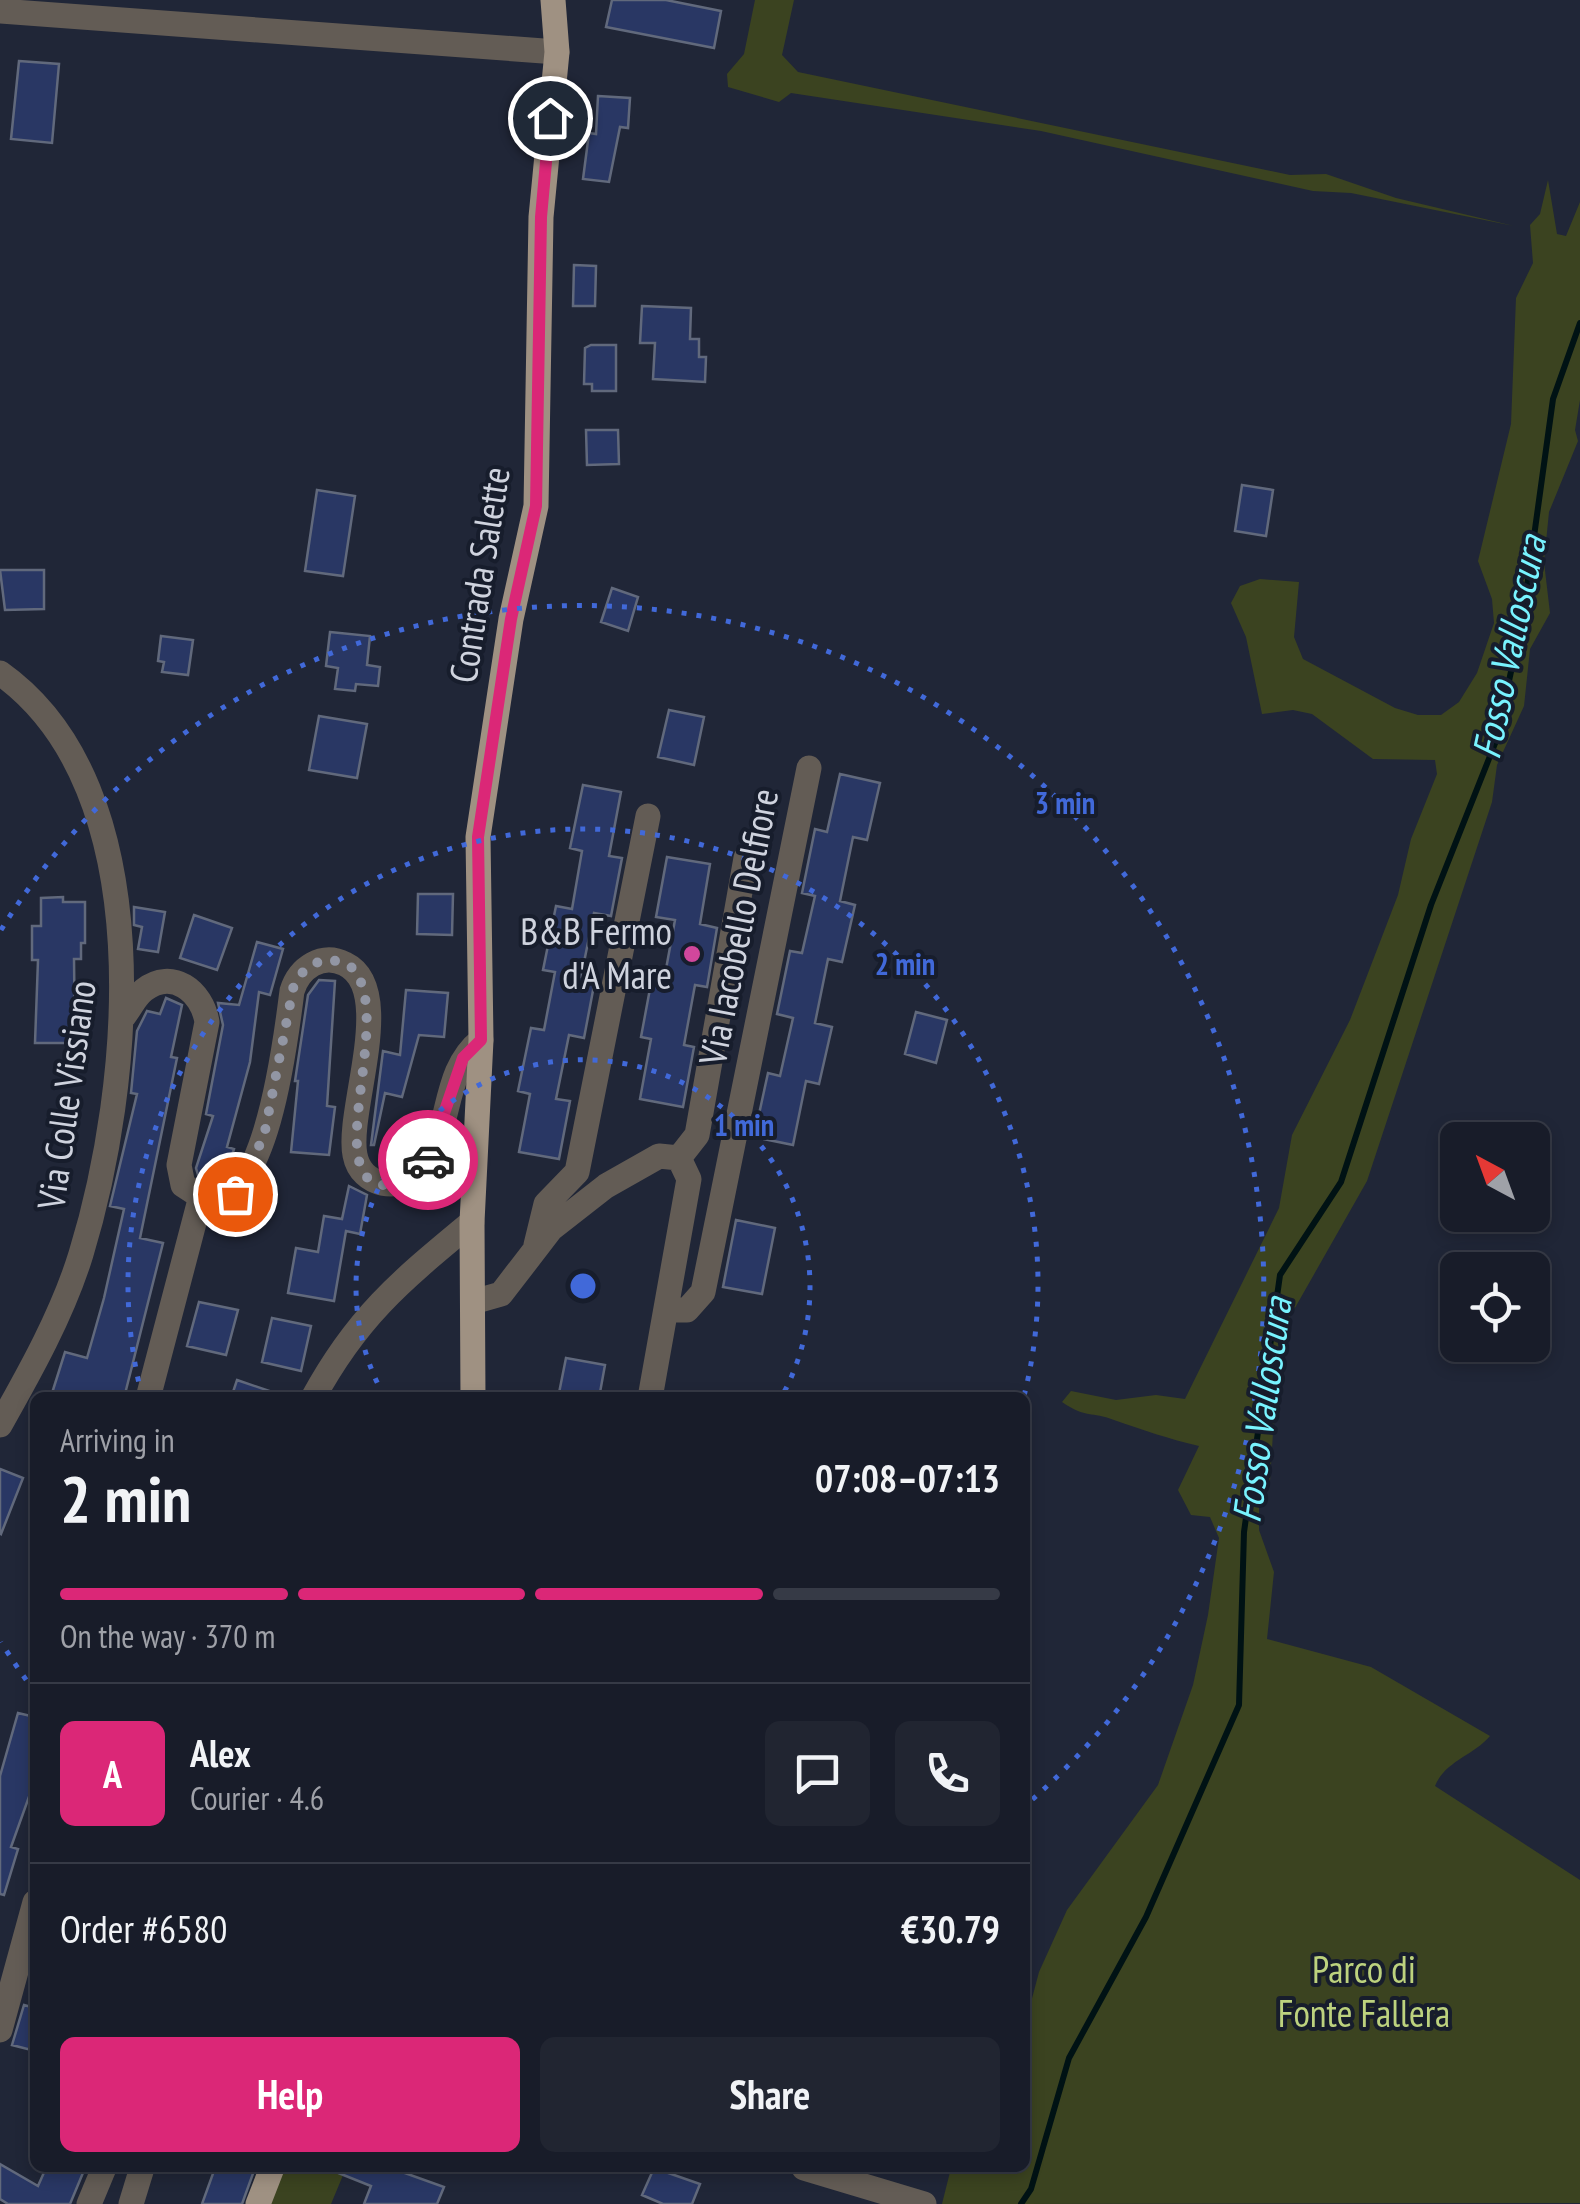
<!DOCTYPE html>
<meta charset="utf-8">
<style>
body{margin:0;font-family:"PT Sans Narrow",sans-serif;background:#212531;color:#f1f3f6;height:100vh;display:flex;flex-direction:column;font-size:38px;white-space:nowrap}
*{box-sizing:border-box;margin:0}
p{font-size:32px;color:#9fa1a8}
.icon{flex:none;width:55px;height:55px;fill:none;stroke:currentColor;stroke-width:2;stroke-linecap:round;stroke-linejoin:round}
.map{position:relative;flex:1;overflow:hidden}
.panel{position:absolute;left:30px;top:1392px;width:1000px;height:780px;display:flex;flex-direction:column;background:#181c29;border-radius:15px;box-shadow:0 5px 15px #0003,0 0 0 2px #363a46}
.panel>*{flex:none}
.needle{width:65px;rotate:319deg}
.fabs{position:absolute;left:1440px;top:1122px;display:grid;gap:20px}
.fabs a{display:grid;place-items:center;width:110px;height:110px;border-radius:15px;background:#181c29;box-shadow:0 5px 15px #0003,0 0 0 2px #363a46;font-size:50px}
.pin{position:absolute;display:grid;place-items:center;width:85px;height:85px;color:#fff;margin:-42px;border:5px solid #fff;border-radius:50%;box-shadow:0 2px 10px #0007}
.courier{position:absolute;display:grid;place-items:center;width:100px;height:100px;margin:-50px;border:8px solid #db2777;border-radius:50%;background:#fff;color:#222;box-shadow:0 2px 12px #0007}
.overview em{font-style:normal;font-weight:700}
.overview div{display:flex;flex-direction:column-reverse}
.overview{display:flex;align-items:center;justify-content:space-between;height:170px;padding:0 30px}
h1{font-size:65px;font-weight:700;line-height:75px}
.bar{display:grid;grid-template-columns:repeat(4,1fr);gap:15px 10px;align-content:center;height:120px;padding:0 30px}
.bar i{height:12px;border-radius:8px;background:#363a46}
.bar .selected{background:#db2777}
.bar p{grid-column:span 4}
.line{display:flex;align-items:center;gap:25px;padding:0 30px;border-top:2px solid #363a46}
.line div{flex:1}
.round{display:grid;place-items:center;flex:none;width:105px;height:105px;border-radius:15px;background:#212531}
.cta{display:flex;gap:20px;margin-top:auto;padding:20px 30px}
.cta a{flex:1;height:115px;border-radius:15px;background:#db2777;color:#fff;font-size:40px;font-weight:700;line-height:115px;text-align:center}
.cta a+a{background:#212531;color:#f1f3f6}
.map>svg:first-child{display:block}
</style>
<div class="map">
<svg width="1580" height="2204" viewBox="0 0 1580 2204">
<rect width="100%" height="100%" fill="#202637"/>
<path fill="#3b4320" d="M755 0H794L782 55 798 72 1290 175 1326 174 1396 198 1514 226 1351 193 1313 191 1041 131 791 93 779 102 728 87 727 74 744 54Z
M1548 180 1557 234 1566 236 1580 202V400L1575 430 1578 441 1549 512 1544 562 1550 613 1530 649 1524 706 1497 765 1492 802 1367 1181 1279 1336 1270 1481 1259 1507V1530L1274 1572 1267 1639 1371 1667 1490 1736C1473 1756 1445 1761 1435 1786L1580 1880V2203L942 2204 951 2168H1025V2025L1039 1972 1067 1910 1158 1785 1193 1685 1208 1615 1219 1538 1210 1517 1191 1515 1178 1490 1199 1446C1169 1439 1143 1430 1114 1420 1091 1411 1087 1419 1062 1402L1071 1391 1116 1400 1156 1395 1185 1399 1279 1208 1292 1135 1350 1020 1398 895 1411 839 1437 774 1435 760 1373 759 1312 714 1293 710 1262 714 1246 637 1231 603 1240 586 1260 579 1299 582 1294 637 1303 659 1395 708 1418 715H1441L1459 702 1477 673 1494 623 1492 599 1478 561 1511 424 1516 298 1533 263 1530 225 1540 214Z
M282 2168H346L331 2204H268Z"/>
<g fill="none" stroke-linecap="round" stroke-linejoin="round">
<path stroke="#001214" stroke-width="6" d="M1021 2204 1031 2189 1069 2058 1146 1917 1239 1705 1244 1532 1280 1275 1341 1182 1431 905 1496 741 1523 616 1553 399 1580 323"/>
</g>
<path fill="#293764" stroke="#61697c" stroke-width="2.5" d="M612 0H666L721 11 714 48 606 27Z
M19 61 59 64 52 143 11 139Z
M598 96 630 98 628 128 620 127 609 182 583 179 589 133 596 134Z
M574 265 596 266 595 306H573Z
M642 306 691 308 690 339H699V357H706L705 382 653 379 655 343H640Z
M591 345H616V391H592V384H584L585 348Z
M586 430H618L619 464 587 465Z
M1242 485 1273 490 1266 536 1235 531Z
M317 490 355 496 343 576 305 571Z
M0 570H44V609L5 610Z
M612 588 638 597 628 631 601 622Z
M330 632 370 636 367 665 380 667 378 686 356 684 355 691 335 689 338 668 326 666Z
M161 636 193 640 188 675 162 672 164 662 158 661Z
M669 710 704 717 694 765 658 757Z
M319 716 367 724 357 778 309 770Z
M840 774 880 783 867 840 853 837 840 901 855 905 842 962 828 959 815 1023 832 1027 819 1084 806 1081 793 1145 754 1137 768 1073 780 1076 793 1018 777 1014 790 951 802 953 815 896 802 893 815 829 827 832Z
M583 785 621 792 609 856 622 858 611 916 594 913 581 977 595 980 584 1038 569 1035 556 1099 570 1101 559 1159 519 1152 530 1094 518 1091 531 1028 544 1030 555 972 543 970 556 906 572 909 582 851 570 848Z
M667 857 710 864 700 924 717 928 707 987 695 985 684 1045 694 1047 683 1107 640 1099 651 1039 641 1037 652 978 664 980 675 920 656 917Z
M418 894H453L452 935 417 934Z
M63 897V902H85V943H81V959H74L75 1043H35L38 960H32V926H41V898Z
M134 907 165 912 158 952 138 949 142 927 134 925Z
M194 915 232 928 217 970 180 958Z
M257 942 283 949 270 995 259 992 250 1062 227 1147 234 1149 226 1174 211 1184 198 1175 196 1168 213 1116 206 1114 223 1025 218 1003 239 1005Z
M319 980 335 981 327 1106 335 1107 329 1155 291 1152 298 1081H295L308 995Z
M406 990 448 993 444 1037 419 1035 402 1097 385 1093 374 1145H371L383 1051 400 1055Z
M166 998 182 1005 171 1057 177 1058 140 1238 163 1243 124 1398H79L53 1390 65 1352 87 1358 104 1298 124 1209 110 1206 137 1094 131 1093 137 1031 147 1011 160 1014Z
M916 1012 947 1020 936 1063 905 1054Z
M349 1186 367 1195 360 1234 346 1231 334 1301 288 1293 296 1248 318 1252 324 1216 342 1219Z
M736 1220 775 1228 762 1294 723 1287Z
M199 1302 238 1310 226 1355 187 1346Z
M272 1318 311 1326 301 1371 262 1362Z
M566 1358 605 1365 599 1398H558Z
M237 1380 281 1395V1398H231Z
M0 1469 23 1478 1 1534 0 1533Z
M18 1713 35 1717V1780L11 1847 18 1849 4 1895 0 1894V1776Z
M24 2005 35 2008V2051L12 2045Z
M0 2164 38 2186 46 2168H85L70 2204H8L0 2199Z
M215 2168H255L242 2204H202Z
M326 2168H391L444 2187 437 2204H364L371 2186Z
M654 2168 700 2184 692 2204H663L642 2195Z"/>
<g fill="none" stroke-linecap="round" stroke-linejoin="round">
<path stroke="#635c55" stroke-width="25" d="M0 11 557 52
M0 673C162 788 132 1088 81 1254 63 1313 30 1372 0 1425
M124 1016C131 1007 135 997 144 990 172 968 202 991 207 1022L179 1165 183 1185 209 1202C268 1202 286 1037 292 991 299 968 322 952 345 964 397 989 346 1111 355 1155 361 1187 401 1193 421 1171 453 1134 440 1072 481 1040
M679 1158 697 1135 746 858
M536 1245 546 1204 577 1172 648 816
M473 1302 501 1294 551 1229 606 1186 659 1156 679 1158 689 1179 650 1398
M666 1310H687L703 1292 809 768
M148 1398 200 1200
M313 1398C358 1315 402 1280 472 1222
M0 2030 35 1902
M804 2168 924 2204
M89 2204 104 2168
M131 2204 142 2168"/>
<path stroke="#9f9182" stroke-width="25" d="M473 1398 472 1222 481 1040 478 837 511 619 536 506 541 217 557 52 553 0
M258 2204 272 2168"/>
</g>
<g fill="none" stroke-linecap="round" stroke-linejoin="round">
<path stroke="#9296a4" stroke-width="10" stroke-dasharray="0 18" d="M235 1194 264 1136 294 984C307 962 327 954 350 966 402 1012 307 1202 399 1184 413 1181 422 1171 428 1160"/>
<path stroke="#db2777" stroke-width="12" d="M428 1160 463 1058 481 1040 478 837 511 619 536 506 541 217 550 118"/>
</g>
<g fill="none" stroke="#4169d9" stroke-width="5" stroke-dasharray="5 10">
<path d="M384 1396A227 227 0 1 1 782 1396"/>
<path d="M142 1396A455 455 0 1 1 1024 1396"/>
<path d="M35 1692A682 682 0 0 1 1 1642M1 930A682 682 0 1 1 1026 1805"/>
</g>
<circle fill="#d1479c" stroke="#171d2c" stroke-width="4" cx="692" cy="954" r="10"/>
<g text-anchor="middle" stroke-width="8" stroke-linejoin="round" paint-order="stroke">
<g font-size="38" fill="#cfd3de" stroke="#171d2c">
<text transform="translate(480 575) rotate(-81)" y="13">Contrada Salette</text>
<text transform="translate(739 927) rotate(-79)" y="13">Via Iacobello Delfiore</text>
<text transform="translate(67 1095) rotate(-82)" y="13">Via Colle Vissiano</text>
</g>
<g font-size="38" fill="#cfd3de" stroke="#171d2c" text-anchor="end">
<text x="672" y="945">B&amp;B Fermo<tspan x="672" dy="44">d'A Mare</tspan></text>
</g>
<g font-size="38" fill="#bdd27e" stroke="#171d2c">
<text x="1364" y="1983">Parco di<tspan x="1364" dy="44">Fonte Fallera</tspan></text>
</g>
<g font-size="40" font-style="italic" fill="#78f3ff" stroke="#171d2c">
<text transform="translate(1509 647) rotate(-78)" y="14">Fosso Valloscura</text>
<text transform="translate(1262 1410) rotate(-82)" y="14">Fosso Valloscura</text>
</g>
</g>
<circle cx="583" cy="1286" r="15" fill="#4169d9" stroke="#171d2c" stroke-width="5"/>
<g font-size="30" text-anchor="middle" font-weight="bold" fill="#4169d9" stroke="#171d2c" stroke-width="8" stroke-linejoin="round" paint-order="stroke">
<text x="1065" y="814">3 min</text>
<text x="905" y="975">2 min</text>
<text x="744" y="1136">1 min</text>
</g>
</svg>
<div class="fabs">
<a><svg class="needle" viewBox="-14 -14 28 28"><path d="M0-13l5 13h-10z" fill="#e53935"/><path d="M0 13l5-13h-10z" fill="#9fa1a8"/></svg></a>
<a><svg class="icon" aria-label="locate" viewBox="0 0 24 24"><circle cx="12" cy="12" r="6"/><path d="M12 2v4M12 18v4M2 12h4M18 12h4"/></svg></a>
</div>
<div class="pin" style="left:235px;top:1194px;background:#ea580c"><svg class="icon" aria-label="bag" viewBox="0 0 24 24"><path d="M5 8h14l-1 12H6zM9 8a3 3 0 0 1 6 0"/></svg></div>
<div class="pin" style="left:550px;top:118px;background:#1f2937"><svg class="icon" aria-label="home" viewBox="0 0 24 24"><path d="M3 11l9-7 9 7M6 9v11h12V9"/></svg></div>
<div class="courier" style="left:428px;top:1160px"><svg class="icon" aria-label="car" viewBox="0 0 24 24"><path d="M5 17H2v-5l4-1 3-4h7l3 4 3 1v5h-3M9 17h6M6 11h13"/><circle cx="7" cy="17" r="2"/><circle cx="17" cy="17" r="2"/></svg></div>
<section class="panel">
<div class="overview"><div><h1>2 min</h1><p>Arriving in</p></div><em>07:08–07:13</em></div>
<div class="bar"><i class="selected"></i><i class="selected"></i><i class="selected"></i><i></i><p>On the way · 370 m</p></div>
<div class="line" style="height:180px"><b class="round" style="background:#db2777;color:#fff">A</b><div><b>Alex</b><p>Courier · 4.6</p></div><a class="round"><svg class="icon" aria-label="chat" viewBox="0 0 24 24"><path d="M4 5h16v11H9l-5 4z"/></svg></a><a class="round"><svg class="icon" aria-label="phone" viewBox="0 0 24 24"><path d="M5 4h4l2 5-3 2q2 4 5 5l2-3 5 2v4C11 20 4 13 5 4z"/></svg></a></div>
<div class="line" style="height:130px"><div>Order #6580</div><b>€30.79</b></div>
<div class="cta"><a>Help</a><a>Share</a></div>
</section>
</div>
